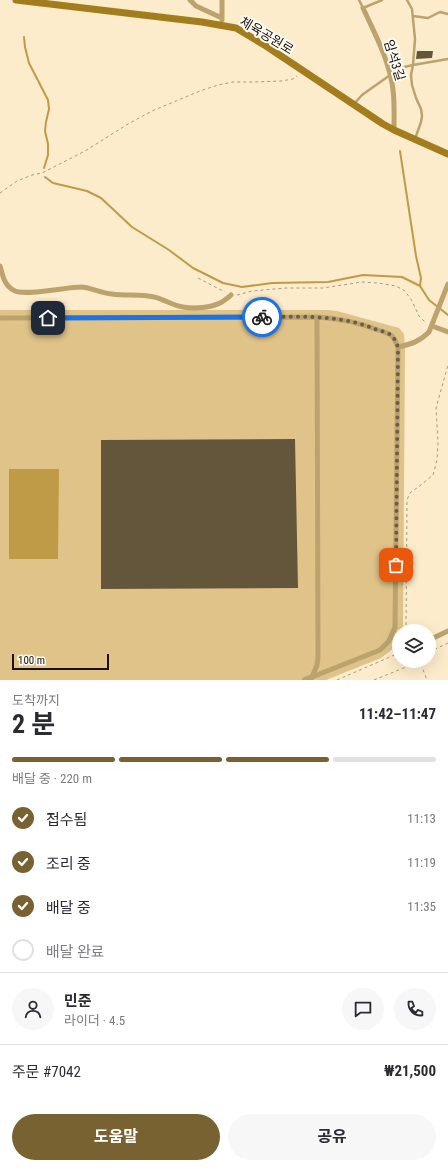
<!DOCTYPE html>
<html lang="ko">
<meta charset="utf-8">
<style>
body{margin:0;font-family:"Roboto Condensed","Noto Sans KR",sans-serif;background:#f7f7f7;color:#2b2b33;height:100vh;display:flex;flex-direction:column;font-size:15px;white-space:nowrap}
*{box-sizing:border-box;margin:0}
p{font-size:13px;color:#7c7c81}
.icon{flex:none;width:22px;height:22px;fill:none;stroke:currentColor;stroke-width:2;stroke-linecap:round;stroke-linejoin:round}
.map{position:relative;height:680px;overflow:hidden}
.details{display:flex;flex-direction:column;background:#fff;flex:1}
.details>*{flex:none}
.controls{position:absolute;left:392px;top:624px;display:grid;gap:8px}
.controls a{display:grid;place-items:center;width:44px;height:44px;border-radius:50%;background:#fff;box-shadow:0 4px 16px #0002;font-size:20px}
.scale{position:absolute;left:12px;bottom:10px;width:97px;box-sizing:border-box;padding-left:4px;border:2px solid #181207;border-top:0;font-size:11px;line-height:14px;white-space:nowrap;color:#181207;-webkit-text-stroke:3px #fefaf4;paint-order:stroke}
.pin{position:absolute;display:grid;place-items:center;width:34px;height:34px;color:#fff;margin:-17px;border-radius:8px;box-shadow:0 2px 6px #0006}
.courier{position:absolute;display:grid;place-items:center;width:40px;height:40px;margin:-20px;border:3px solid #1a73e8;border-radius:50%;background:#fff;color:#222;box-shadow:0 1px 5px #0007}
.summary em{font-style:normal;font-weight:700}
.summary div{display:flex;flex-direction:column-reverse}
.summary{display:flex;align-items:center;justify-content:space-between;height:68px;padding:0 12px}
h1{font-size:26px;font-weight:700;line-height:30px}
.bar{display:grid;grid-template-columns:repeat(4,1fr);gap:6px 4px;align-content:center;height:48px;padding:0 12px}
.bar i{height:5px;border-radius:3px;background:#e1e1e2}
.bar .on{background:#786232}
.bar p{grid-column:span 4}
.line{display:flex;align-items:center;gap:10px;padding:0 12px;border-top:1px solid #e1e1e2}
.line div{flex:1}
.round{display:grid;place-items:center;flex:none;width:42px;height:42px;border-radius:21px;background:#f7f7f7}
ol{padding:0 12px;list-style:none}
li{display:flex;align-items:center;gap:12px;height:44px}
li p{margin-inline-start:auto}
li .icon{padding:4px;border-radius:50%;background:#786232;color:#fff;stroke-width:4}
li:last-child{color:#7c7c81}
li i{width:22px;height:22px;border:2px solid #e1e1e2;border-radius:50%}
.action{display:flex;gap:8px;margin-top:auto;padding:8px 12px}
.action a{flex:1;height:46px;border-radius:24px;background:#786232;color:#fff;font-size:16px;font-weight:700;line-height:46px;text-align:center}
.action a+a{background:#f7f7f7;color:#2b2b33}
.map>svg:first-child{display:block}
</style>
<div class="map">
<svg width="448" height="680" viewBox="0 0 448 680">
<rect width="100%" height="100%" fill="#fceccb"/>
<path fill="#e0c388" d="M0 310H328L337 311 399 328 404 334 405 350 403 631H399V644L381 658 326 680H0Z"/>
<path fill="#bf9a47" d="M9 469H59L58 559H9Z"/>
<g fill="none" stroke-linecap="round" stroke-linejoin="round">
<path stroke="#bf9a47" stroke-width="2" d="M24 37 25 47 29 63 48 100 49 109 46 122 45 131 48 144V155L44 168
M400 151 416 256 421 278 420 286
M45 177 53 183 87 191 101 198 132 227 169 250 193 268 223 283 242 287 272 283 328 282 363 275 402 277 420 286 429 300 448 315"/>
</g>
<path fill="#64563a" d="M417 51H433L432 58 416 59Z
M295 439 298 588 101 589V440Z"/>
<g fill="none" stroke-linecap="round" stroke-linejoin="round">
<path stroke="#a79a82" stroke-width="1" stroke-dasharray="3 3" stroke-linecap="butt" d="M0 193 17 181 32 175 42 173 85 151 128 124 152 111 200 91 218 85 233 82H254L281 81 293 79 297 76
M198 278 225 292
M237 295 252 291 286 288H323L362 282 378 283 396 286 405 291 412 301 419 316 426 323
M406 631 407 500 410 493 421 485 433 475 437 460 438 443 436 408 448 365
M429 652 448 643
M415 661 422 667 427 680
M337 680 399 653
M374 680 411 665 417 661"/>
<path stroke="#bca36d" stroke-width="2.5" d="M359 0 363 8 382 0
M407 0 412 9 415 39 413 65 411 75 412 85 416 98 421 109 422 116 421 122 415 139
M413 16 428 18 440 12 448 14
M354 104 362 95 400 68 413 65 448 59"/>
<path stroke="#bca36d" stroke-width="5" d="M190 0 196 6 222 18
M363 8C374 32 387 56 392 83 395 98 394 115 394 130
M222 20V0
M0 266C3 276 4 286 15 291 27 296 66 287 82 287 92 288 101 293 112 294 126 296 140 294 154 297 164 299 173 306 183 307 194 309 211 308 222 302 225 300 228 298 231 295
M0 318 317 317C339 318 360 323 381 331 384 332 389 333 392 336 395 339 396 343 398 347L395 627 389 641 380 650 312 677 317 665 318 657 317 317
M432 326 448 332
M398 347C411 344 419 342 429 332L448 284
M429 640 448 631"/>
<path stroke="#bca36d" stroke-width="6" d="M305 680 312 677"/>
<path stroke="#a37d1d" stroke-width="7" d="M16 0 202 22 236 28 266 46 383 124 394 130 448 154"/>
</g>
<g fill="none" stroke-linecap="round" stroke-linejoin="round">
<path stroke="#685e4c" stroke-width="4" stroke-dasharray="0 7.2" d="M262 317C300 317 339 314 375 329 380 331 388 332 392 336 395 339 396 343 398 347L396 565"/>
<path stroke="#1a73e8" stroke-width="5" d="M48 318 262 317"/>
</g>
<g text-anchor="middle" stroke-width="4" stroke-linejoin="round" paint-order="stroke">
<g font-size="13" fill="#181207" stroke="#fefaf4">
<text transform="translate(267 35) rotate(31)" y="5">체육공원로</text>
<text transform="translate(395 60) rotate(73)" y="5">임석3길</text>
</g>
</g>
</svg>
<div class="controls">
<a><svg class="icon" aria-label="layers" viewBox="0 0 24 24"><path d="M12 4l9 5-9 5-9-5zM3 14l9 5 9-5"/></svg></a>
</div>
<div class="scale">100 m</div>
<div class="pin" style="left:396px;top:565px;background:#ea580c"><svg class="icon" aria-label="bag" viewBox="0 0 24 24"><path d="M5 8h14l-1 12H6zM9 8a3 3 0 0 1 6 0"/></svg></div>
<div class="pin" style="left:48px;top:318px;background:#1f2937"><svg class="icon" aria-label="home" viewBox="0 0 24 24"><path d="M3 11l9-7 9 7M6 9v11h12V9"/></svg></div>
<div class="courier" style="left:262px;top:317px"><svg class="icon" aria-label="bike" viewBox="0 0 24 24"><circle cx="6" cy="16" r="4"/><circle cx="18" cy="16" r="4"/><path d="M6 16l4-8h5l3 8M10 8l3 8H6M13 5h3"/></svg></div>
</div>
<section class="details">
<div class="summary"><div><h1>2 분</h1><p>도착까지</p></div><em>11:42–11:47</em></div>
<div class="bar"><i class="on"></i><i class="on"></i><i class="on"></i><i></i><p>배달 중 · 220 m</p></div>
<ol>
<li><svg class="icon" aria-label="check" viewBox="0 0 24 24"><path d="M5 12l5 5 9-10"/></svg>접수됨<p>11:13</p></li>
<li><svg class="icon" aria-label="check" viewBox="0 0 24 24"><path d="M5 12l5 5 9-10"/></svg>조리 중<p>11:19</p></li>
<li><svg class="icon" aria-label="check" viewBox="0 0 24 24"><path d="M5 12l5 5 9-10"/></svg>배달 중<p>11:35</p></li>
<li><i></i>배달 완료</li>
</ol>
<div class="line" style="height:72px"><a class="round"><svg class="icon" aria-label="person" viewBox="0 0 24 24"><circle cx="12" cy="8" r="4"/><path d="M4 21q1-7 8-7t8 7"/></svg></a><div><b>민준</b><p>라이더 · 4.5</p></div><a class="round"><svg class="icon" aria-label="chat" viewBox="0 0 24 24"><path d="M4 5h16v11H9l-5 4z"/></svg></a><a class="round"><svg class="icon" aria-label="phone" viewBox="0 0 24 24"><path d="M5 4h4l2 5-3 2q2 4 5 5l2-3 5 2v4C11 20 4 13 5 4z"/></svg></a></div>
<div class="line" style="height:52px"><div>주문 #7042</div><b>₩21,500</b></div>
<div class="action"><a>도움말</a><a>공유</a></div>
</section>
